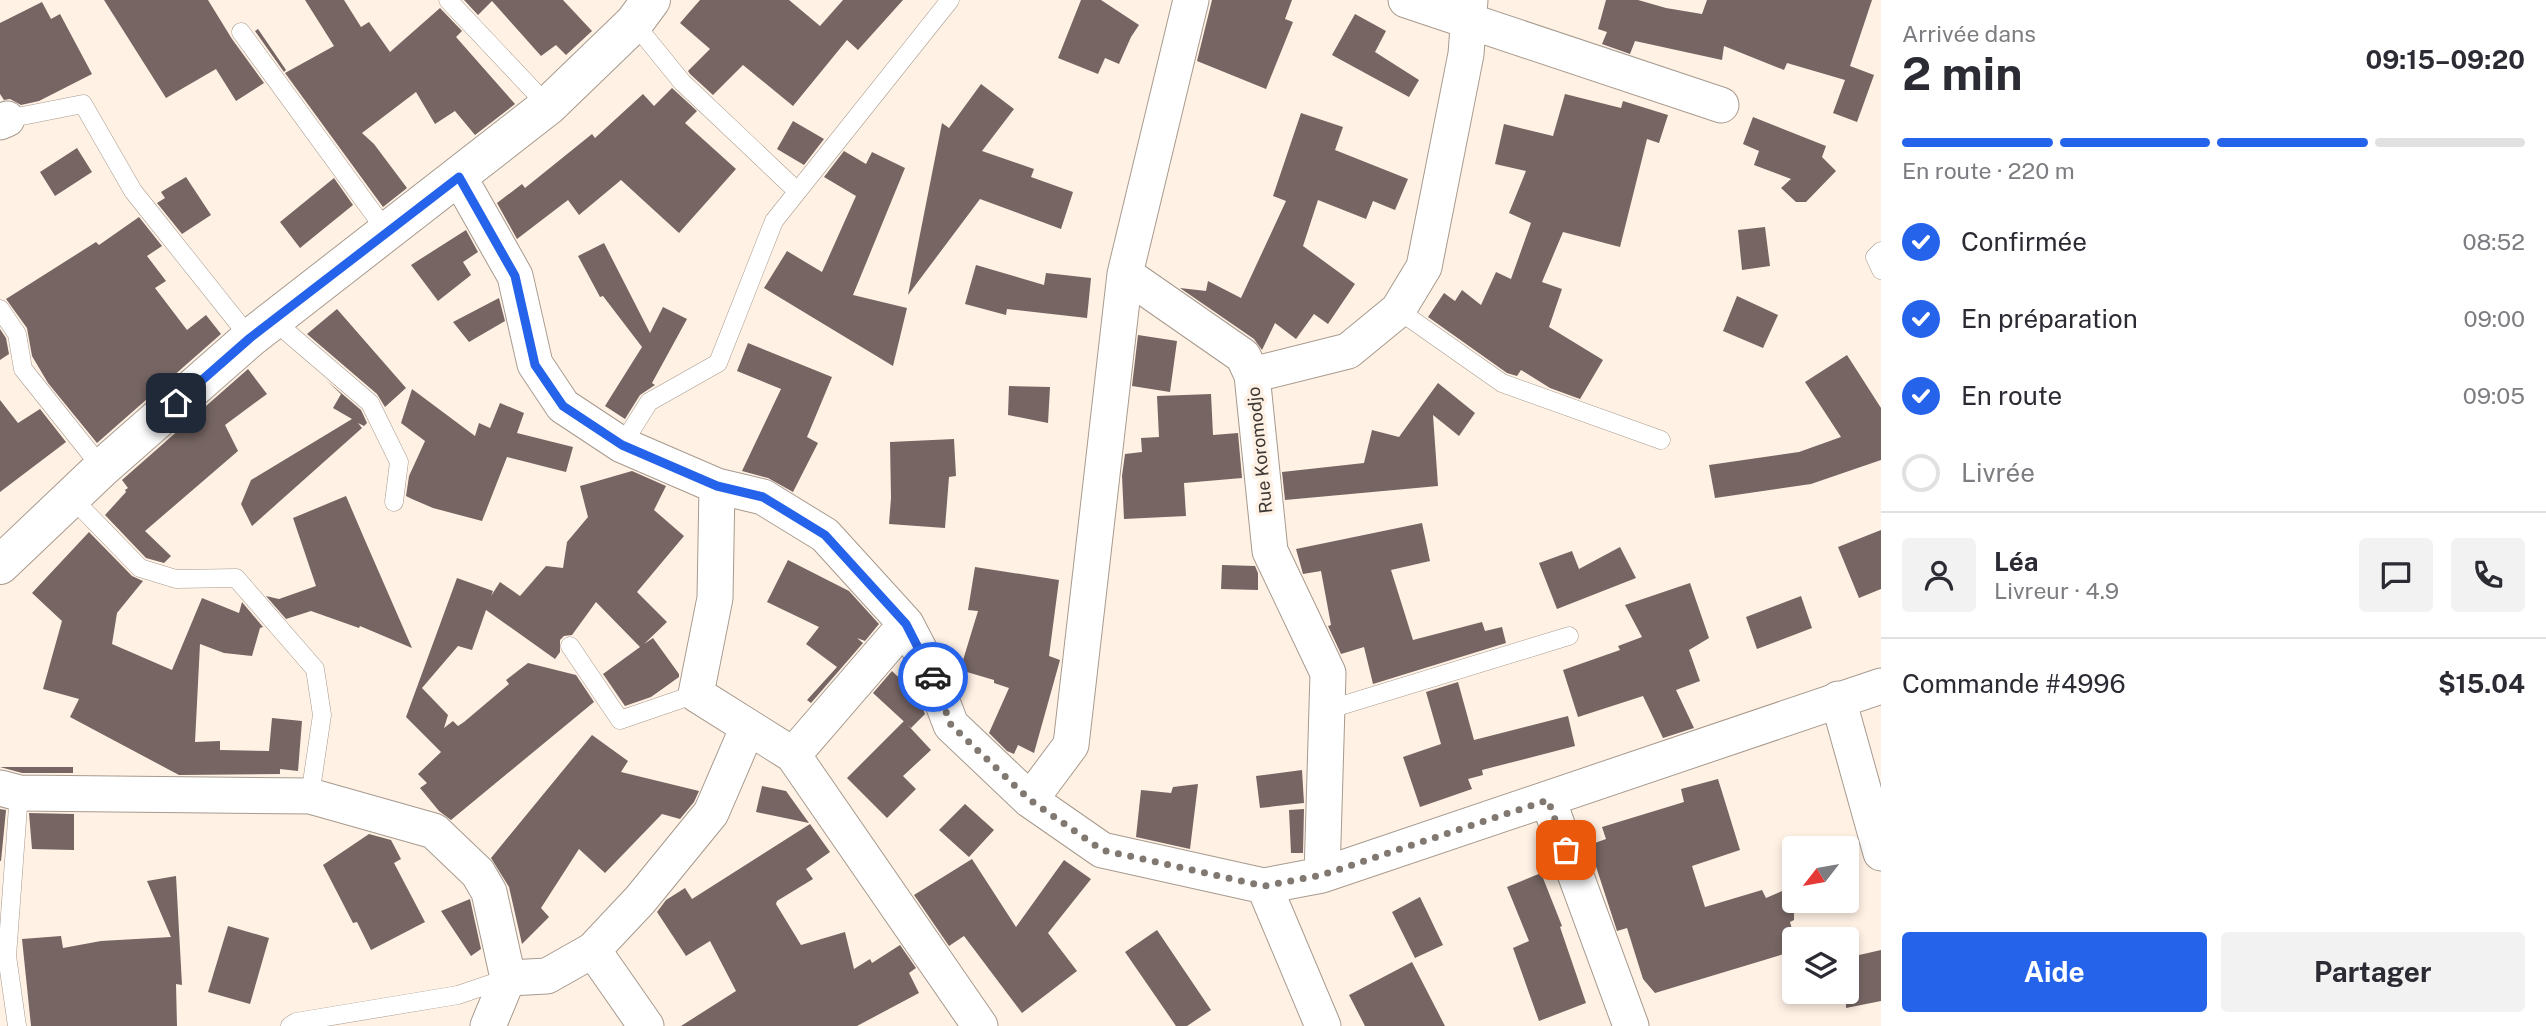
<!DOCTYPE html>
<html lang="fr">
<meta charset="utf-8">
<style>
body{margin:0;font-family:"Public Sans",sans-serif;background:#f2f2f3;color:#2b2b33;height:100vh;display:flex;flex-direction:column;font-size:26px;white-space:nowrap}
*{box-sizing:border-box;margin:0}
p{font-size:23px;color:#7c7c81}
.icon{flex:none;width:38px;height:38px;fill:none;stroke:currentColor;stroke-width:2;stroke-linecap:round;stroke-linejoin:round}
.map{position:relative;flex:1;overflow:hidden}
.details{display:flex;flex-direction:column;background:#fff;width:665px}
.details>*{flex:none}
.needle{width:46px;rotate:239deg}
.tools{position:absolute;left:1782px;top:836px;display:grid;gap:14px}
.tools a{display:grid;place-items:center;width:77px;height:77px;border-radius:7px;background:#fff;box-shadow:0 4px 10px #0003;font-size:35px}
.pin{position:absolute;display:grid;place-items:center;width:60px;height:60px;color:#fff;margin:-30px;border-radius:14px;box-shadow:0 4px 10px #0006}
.courier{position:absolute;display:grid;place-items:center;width:70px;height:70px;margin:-35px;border:5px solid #2563eb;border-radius:50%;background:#fff;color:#222;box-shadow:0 2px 9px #0007}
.summary em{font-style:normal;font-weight:700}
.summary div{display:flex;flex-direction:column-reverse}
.summary{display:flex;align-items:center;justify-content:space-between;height:119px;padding:0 21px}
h1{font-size:46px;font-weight:700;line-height:52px}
.bar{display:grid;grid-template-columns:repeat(4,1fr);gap:10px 7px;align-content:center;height:84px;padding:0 21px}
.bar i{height:9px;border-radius:5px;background:#e1e1e2}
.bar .active{background:#2563eb}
.bar p{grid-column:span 4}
.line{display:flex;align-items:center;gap:18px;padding:0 21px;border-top:2px solid #e1e1e2}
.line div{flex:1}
.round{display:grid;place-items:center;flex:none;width:74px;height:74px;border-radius:7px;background:#f2f2f3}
ol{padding:0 21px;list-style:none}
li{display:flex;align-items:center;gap:21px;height:77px}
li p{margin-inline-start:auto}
li .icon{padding:7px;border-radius:50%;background:#2563eb;color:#fff;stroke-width:4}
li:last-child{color:#7c7c81}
li i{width:38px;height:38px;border:4px solid #e1e1e2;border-radius:50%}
.primary-button{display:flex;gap:14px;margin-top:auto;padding:14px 21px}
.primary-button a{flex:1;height:80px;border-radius:7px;background:#2563eb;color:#fff;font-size:28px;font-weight:700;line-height:80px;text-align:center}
.primary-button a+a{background:#f2f2f3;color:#2b2b33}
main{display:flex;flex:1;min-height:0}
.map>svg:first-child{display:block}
</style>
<main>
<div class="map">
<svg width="1881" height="1026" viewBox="0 0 1881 1026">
<rect width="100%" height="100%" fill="#fff1e4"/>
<path fill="#766563" d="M104 0H208L232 39 264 83 236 101 216 69 166 98Z
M305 0H344L361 27 369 22 390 52 440 8 462 31 456 37 515 104 475 135 455 111 435 124 416 92 362 133 374 144 407 188 383 207 285 73 334 46Z
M464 0H563L592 31 566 55 556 45 541 56 492 1 478 15Z
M700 0H789L820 26 843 0H903L858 50 847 40 793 106 743 65 713 95 690 74 688 71 710 49 680 23Z
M1081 0H1101L1139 25 1131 37 1119 64 1105 58 1098 74 1058 58Z
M1212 0H1292L1285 19 1293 22 1266 89 1197 61Z
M1606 0H1638L1666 8 1702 14 1707 0H1872L1850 66 1874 75 1857 122 1833 113 1845 80 1787 63 1784 70 1724 46 1722 60 1635 41 1630 54 1602 44 1607 32 1598 29Z
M42 2 51 19 60 14 92 74 39 101 21 105 10 99 4 100 0 94V23Z
M1355 14 1386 31 1375 52 1419 80 1409 97 1332 55Z
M258 29 286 70 284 72 255 31Z
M981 84 1014 109 982 151 1034 169 1031 177 1073 192 1061 229 980 199 908 295 942 123 949 128Z
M672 88 697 111 685 123 736 169 679 233 621 180 579 215 568 200 517 239 497 203 522 184 525 188 592 134 595 138 643 94 654 106Z
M1565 94 1621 108 1623 101 1668 115 1659 143 1647 139 1620 247 1563 232 1542 282 1562 289 1549 327 1603 360 1580 399 1550 388 1521 370 1517 376 1507 373 1428 317 1444 293 1455 301 1462 290 1481 305 1496 272 1511 279 1531 223 1509 213 1526 171 1495 164 1504 124 1553 136Z
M1301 113 1343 127 1335 150 1408 179 1395 210 1373 201 1366 219 1318 200 1303 246 1355 284 1328 324 1314 314 1296 339 1275 323 1262 350 1254 339 1180 288 1206 291 1208 281 1241 298 1286 201 1273 196Z
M1753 117 1826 146 1822 157 1836 171 1806 202H1796L1781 188 1791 179 1754 165 1759 151 1743 144Z
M793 121 824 139 804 165 777 149Z
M77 148 92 172 55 196 40 172Z
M844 151 866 164 872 152 905 168 853 295 907 308 893 366 764 288 787 251 822 272 856 196 824 177Z
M186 177 211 215 182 234 157 203 165 198 161 192Z
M334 178 353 205 300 248 280 222Z
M139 217 162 246 147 256 166 281 155 288 187 330 206 315 221 334 97 443 48 383 32 356 27 328 6 299 96 242 99 245Z
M1765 227 1770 266 1742 270 1738 230Z
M466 230 478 252 463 262 471 275 438 301 411 265Z
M604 243 650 333 663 307 687 319 652 383 655 385 640 395 625 419 605 406 642 347 603 296 600 297 578 256Z
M976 265 1044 285 1046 273 1091 278 1087 318 1007 309 1006 315 965 304Z
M1737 296 1778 315 1763 348 1723 331Z
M499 298 505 321 469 342 453 322Z
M337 309 406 388 385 407 377 394 307 334Z
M0 329 6 338 9 354 0 360Z
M1138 335 1177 341 1170 392 1132 386Z
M748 343 832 377 807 437 818 443 793 492 768 478 742 471 781 389 737 371Z
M1847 355 1881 408V460L1811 484 1715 498 1709 465 1799 452 1841 437 1805 382Z
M248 369 267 394 225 425 238 451 145 531 171 556 164 563 146 558 105 515 126 492 125 490 128 488 122 480Z
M326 380 361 410 367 423 364 426 358 423 362 428 252 526 241 504 251 480 352 419 333 408 341 394Z
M1438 383 1475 413 1459 436 1433 415 1438 486 1285 500 1282 472 1364 463 1372 430 1399 437Z
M1009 386 1050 387 1048 423 1008 415Z
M412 389 475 436 479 423 490 428 500 403 524 413 517 433 573 447 566 472 507 457 482 521 433 508 412 499 406 496 409 476 425 441 401 423Z
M1211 394 1213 435 1238 433 1242 478 1184 483 1186 516 1124 519 1122 476 1125 454 1142 452 1141 438 1159 437 1157 396Z
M0 400 18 423 40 409 66 442 0 492Z
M954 439 956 476 949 477 945 528 889 524 891 498 890 442Z
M632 471 666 486 654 510 684 536 637 592 667 622 644 644 653 638 679 674V677L651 697 625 706 603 674 640 647 596 602 572 635 564 636 560 640V652L555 659 486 610 472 650 458 646 422 688 448 715 444 728 453 721 458 726 464 722 509 684 506 680 528 663 576 675 594 702 451 820 439 811 420 788 427 783 418 774 441 752 406 717 457 578 493 591 491 596 500 582 520 596 546 566 563 568 567 542 588 517 580 486Z
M346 496 364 538 412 648 360 626 359 628 311 611 286 619 266 596 283 600 279 599 316 586 293 518Z
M1422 523 1430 561 1391 570 1413 640 1482 622 1485 631 1502 627 1506 643 1373 684 1364 647 1341 654 1328 626 1331 625 1321 571 1303 574 1296 549Z
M1881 530V589L1859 598 1838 547Z
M89 532 132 576 143 581 117 613 112 644 172 670 202 598 239 613 242 602 263 627 260 628 252 656 224 653 200 644 195 742 220 741V750L269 751 272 718 302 721 298 771 280 769V774L179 775 70 717 79 699 43 689 62 621 32 593Z
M1620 547 1636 578 1557 609 1539 563 1572 551 1579 569Z
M788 560 849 591 879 624 865 641 857 638 863 643 811 703 807 700 837 667 806 644 819 627 767 602Z
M1222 565 1255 566 1258 573V590L1221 589Z
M975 567 1059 580 1049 656 1060 660 1034 753 1018 745 1014 754 1007 751 989 733 1009 688 994 683V680L960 670 978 611 968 610Z
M1690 583 1709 638 1689 650 1700 681 1676 690 1694 728 1663 738 1643 696 1578 717 1563 670 1620 650 1618 646 1642 637 1625 605Z
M1801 596 1812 628 1757 649 1746 617Z
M892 671 918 696 925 714 911 728 873 693Z
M1458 682 1474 740 1568 716 1575 746 1482 770 1483 775 1468 779 1472 789 1420 807 1403 757 1441 744 1426 692Z
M904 721 931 750 903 776 916 789 887 818 847 778Z
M592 735 628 761 621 772 699 791 694 802 680 819 662 814 605 873 579 849 541 908 549 917 522 944 509 887 491 858Z
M0 767H73V773H22Z
M1302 770 1304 803 1260 808 1256 776Z
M1718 779 1740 850 1692 866 1705 907 1762 890 1766 898 1794 886V920L1790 922 1794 936V951L1655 993 1643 979 1627 928 1617 931 1589 845 1606 839 1602 827 1684 802 1681 789Z
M1198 784 1190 849 1136 837 1141 790 1171 793 1173 787Z
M762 786 786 791 809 823 756 812Z
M965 804 994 830 969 857 939 830Z
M0 809 6 810 1 861H0Z
M1304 809 1303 853H1291L1289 810Z
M29 813 74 814V850L32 849Z
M810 824 830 852 806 869 813 879 777 901 776 904 801 945 845 932 854 969 870 959 872 963 900 945 916 968 909 973 919 993 857 1026H681L736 991 710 941 686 956 657 912 666 900 685 888 692 899Z
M369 834 391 840 401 859 394 863 425 922 371 950 357 922 353 923 323 865Z
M972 859 1016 927 1064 860 1091 879 1048 933 1077 971 1022 1013 964 936 949 946 914 895Z
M1541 873 1562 926 1560 927 1586 1003 1539 1021 1513 948 1529 941 1507 887Z
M176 876 182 985 176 984 177 1026H31L22 939 61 936 63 948 101 941 171 937 147 881Z
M1420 897 1443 945 1415 958 1392 912Z
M470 899 481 949 471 956 441 911Z
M228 926 269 938 250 1004 208 992Z
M1157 930 1211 1010 1187 1026H1176L1125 952Z
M1881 950V1001L1846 1008V958Z
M1412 962 1445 1026H1365L1349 995Z"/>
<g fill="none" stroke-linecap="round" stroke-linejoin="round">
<defs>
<path id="lane" d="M448 0 548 106
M634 23 682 82 797 191
M241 32 387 232
M4 114 7 119 83 104 133 191 250 338
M1881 251 1875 257 1881 270
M0 309 17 334 23 369 102 468
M1398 310 1502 383 1661 440
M273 320 370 403 399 462 394 502
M622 445 649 402 718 363 774 221 950 0
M71 497 140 568 176 579 236 578 315 669 322 715 310 796
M570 646 620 720 696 694
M1327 710 1569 636
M17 1026 7 956 19 793
M290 1026 296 1022 458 995 508 978"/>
<path id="street" d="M1191 0 1125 274 1243 356 1252 375 1270 551 1328 673 1322 875
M1406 0 1721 105
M0 122 7 119
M459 177 515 276 535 364 563 406 622 445 717 486 763 497 825 535 906 624 930 670 951 725 1030 800 1102 850 1264 886 1322 875 1881 686
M1252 375 1348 351 1398 310 1424 267 1466 54 1470 0
M717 486 715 598 696 694 793 755 980 1026
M1838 699 1881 853
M793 755 906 624
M0 788 19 793 310 796 434 831 478 873 489 892 508 978 488 1026
M1030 800 1071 745 1125 274
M1548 800 1631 1026
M1264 886 1323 1026
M593 950 646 1026
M508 978 547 976 593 950 640 900 711 813 748 727"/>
<path id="secondary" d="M0 565 102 468 250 338 548 106 634 23 651 0"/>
</defs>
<use href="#lane" stroke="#a79a8e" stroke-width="19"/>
<use href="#street" stroke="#a79a8e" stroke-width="37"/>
<use href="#secondary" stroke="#a79a8e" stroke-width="40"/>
<use href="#lane" stroke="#fff" stroke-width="18"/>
<use href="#street" stroke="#fff" stroke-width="35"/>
<use href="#secondary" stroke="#fff" stroke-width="38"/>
</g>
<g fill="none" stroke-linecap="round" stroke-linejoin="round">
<path stroke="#817971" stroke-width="7" stroke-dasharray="0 12.6" d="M933 677 951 725 1030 800 1102 850 1264 886 1322 875 1548 800 1566 850"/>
<path stroke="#2563eb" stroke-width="9" d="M176 403 250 338 459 177 515 276 535 365 563 406 622 445 717 486 763 497 825 535 906 624 933 677"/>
</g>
<g text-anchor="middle" stroke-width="7" stroke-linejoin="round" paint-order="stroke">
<g font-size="18" fill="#3d3833" stroke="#fff1e4">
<text transform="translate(1260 450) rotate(-96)" y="6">Rue Koromodjo</text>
</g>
</g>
</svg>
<div class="tools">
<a><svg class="needle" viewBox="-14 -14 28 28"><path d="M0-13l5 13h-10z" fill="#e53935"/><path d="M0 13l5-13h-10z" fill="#7c7c81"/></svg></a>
<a><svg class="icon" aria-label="layers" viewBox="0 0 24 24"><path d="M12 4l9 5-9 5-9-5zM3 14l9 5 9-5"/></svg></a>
</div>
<div class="pin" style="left:1566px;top:850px;background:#ea580c"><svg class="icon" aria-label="bag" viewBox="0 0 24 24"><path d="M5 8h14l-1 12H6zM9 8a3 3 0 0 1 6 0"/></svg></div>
<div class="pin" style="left:176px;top:403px;background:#1f2937"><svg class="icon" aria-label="home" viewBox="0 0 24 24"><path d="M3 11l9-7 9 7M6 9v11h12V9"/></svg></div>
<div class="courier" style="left:933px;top:677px"><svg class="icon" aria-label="car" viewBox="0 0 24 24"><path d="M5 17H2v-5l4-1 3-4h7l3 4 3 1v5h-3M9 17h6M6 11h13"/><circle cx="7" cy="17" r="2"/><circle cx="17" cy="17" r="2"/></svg></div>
</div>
<section class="details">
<div class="summary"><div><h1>2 min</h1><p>Arrivée dans</p></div><em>09:15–09:20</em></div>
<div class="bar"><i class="active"></i><i class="active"></i><i class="active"></i><i></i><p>En route · 220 m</p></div>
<ol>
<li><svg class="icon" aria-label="check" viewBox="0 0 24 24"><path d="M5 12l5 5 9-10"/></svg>Confirmée<p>08:52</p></li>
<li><svg class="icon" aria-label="check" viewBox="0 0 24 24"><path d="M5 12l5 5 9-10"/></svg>En préparation<p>09:00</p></li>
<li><svg class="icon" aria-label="check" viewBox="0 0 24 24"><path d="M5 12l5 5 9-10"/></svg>En route<p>09:05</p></li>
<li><i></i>Livrée</li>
</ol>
<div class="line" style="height:126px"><a class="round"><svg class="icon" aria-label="person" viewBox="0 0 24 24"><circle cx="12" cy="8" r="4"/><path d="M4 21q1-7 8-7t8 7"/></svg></a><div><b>Léa</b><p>Livreur · 4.9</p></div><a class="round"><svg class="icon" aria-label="chat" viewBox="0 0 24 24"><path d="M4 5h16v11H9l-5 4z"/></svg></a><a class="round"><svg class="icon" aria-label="phone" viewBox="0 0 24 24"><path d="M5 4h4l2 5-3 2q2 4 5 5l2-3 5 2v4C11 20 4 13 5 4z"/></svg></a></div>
<div class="line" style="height:91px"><div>Commande #4996</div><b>$15.04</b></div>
<div class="primary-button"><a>Aide</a><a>Partager</a></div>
</section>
</main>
